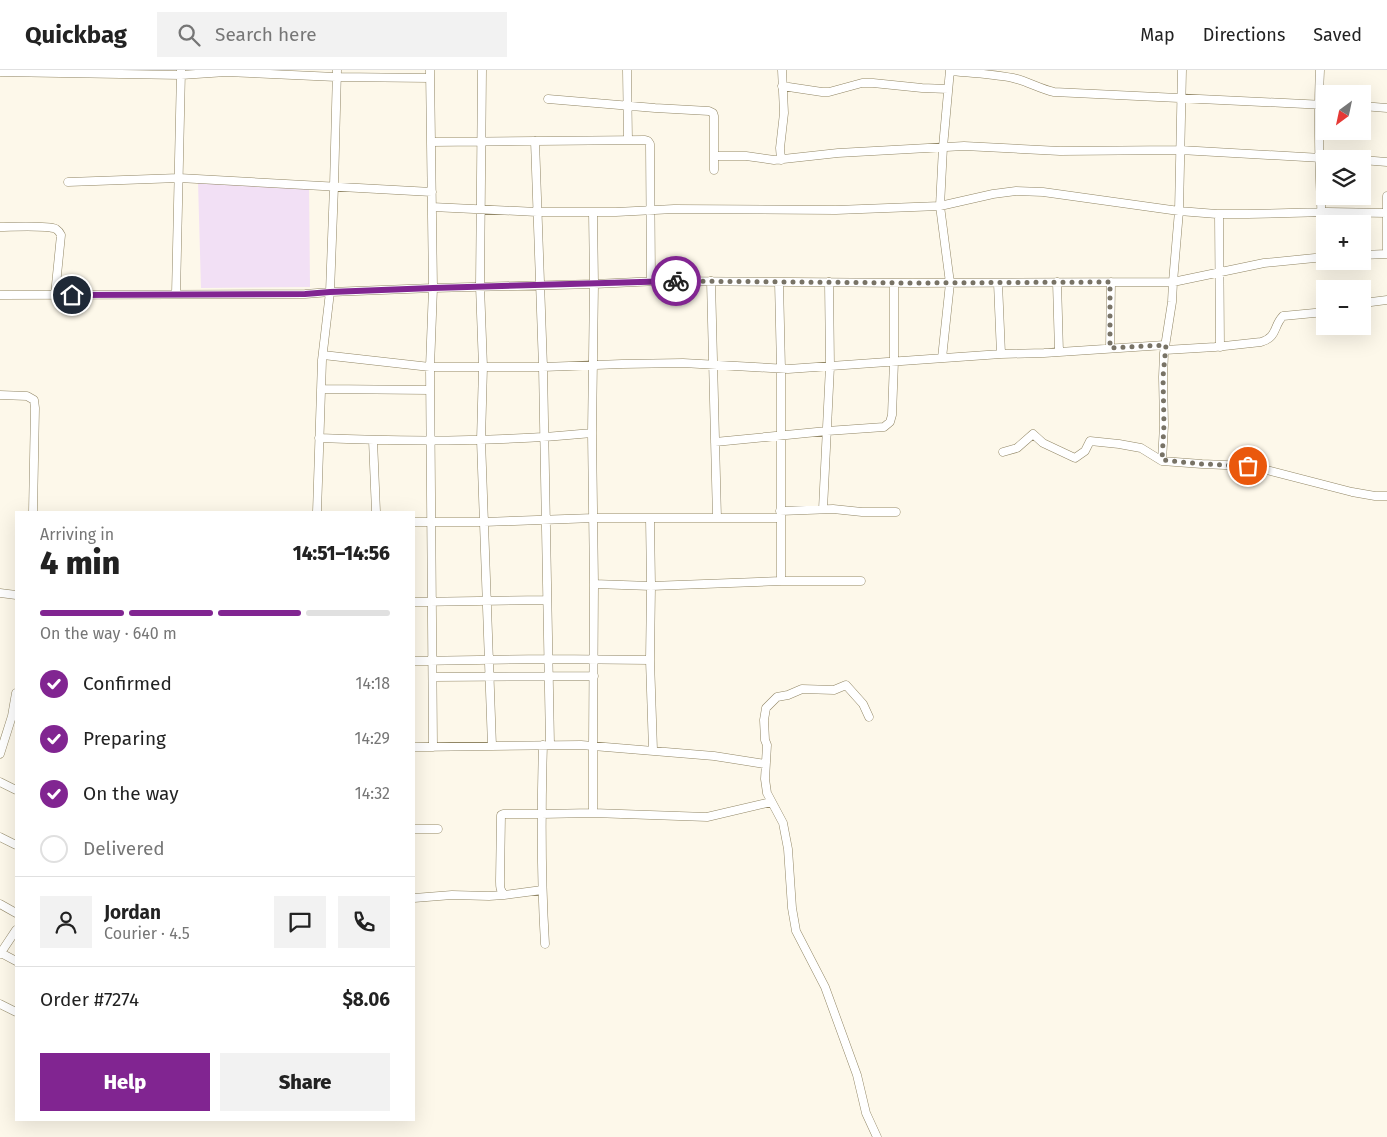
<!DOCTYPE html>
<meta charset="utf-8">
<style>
body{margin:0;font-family:"Fira Sans",sans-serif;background:#f2f2f2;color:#222;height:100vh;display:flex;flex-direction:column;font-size:19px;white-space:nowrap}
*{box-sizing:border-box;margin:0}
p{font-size:16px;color:#767676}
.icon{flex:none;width:28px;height:28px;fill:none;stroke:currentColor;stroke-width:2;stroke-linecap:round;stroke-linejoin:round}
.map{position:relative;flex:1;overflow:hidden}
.sheet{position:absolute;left:15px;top:441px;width:400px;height:610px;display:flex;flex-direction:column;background:#fff;border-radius:0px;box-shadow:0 5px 20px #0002}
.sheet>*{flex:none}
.needle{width:32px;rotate:213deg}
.fabs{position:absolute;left:1316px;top:15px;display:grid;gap:10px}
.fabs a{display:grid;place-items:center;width:55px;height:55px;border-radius:0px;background:#fff;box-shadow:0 5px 20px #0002;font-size:25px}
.pin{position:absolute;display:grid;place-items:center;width:42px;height:42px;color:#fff;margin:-21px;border:2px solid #fff;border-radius:50%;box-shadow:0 1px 5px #0007}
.courier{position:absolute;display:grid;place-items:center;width:50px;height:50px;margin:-25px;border:4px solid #812591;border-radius:50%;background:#fff;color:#222;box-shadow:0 1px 6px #0007}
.summary em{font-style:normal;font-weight:800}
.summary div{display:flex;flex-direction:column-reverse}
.summary{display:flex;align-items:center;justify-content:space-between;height:85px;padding:0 25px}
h1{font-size:32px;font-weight:800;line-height:38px}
.bar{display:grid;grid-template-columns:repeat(4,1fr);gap:8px 5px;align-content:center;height:60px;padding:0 25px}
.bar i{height:6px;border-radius:4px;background:#e0e0e0}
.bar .selected{background:#812591}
.bar p{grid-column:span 4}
.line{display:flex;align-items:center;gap:12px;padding:0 25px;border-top:1px solid #e0e0e0}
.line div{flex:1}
.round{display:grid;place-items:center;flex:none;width:52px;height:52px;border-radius:0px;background:#f2f2f2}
ol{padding:0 25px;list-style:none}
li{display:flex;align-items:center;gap:15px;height:55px}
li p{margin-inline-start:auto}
li .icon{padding:5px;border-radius:50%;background:#812591;color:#fff;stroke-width:4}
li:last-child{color:#767676}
li i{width:28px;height:28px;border:2px solid #e0e0e0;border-radius:50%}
.primary-button{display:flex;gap:10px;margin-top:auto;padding:10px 25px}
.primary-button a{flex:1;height:58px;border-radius:0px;background:#812591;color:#fff;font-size:20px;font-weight:800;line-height:58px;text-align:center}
.primary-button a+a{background:#f2f2f2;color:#222}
header{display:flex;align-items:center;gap:30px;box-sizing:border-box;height:70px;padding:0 25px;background:#fff;border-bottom:1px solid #e0e0e0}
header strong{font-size:24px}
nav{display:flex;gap:28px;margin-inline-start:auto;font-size:18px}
.search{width:350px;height:45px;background:#f2f2f2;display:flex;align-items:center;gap:12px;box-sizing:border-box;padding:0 18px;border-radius:0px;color:#767676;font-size:19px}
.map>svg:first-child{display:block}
</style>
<header>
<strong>Quickbag</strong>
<div class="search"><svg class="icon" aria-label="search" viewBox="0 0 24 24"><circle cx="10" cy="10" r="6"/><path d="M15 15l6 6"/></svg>Search here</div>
<nav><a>Map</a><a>Directions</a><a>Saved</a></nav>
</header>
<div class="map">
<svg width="1387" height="1067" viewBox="0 0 1387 1067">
<rect width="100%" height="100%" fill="#fdf8ea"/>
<path fill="#f2e0f5" d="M198 111 309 112 310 217 201 218Z"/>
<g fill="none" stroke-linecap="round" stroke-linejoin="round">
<defs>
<path id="minor" d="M430 0 433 218 430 297 433 677
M482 0 480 216 483 297 481 370 492 676
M627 0 628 70
M1320 0C1317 62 1320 125 1324 187
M950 1C971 3 992 4 1013 8 1027 11 1040 19 1054 22L1325 35
M0 2 181 5 226 2 336 7 430 8
M782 16 822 22H829L862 13H873L922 18 948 19
M548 29 655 38 709 41 713 43 714 46V100
M1362 36 1387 38
M535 71 543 297 550 674
M431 72 645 70 648 71 650 74 651 211
M714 86H746L774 90 838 83 964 76 1060 81 1180 80 1339 89
M781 90 780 78 784 43 782 0
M1362 90 1387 92
M68 112 179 108 432 122
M432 137 537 142H616L674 139 836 140 940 136 993 124 1016 121 1043 122 1179 141 1217 144H1248L1327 142 1387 143
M593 142 594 214 592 363 594 514 593 676V743
M1219 144 1220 277
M0 157C12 157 47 155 56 159 59 161 60 163 61 165L55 225
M1387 184V126
M1362 185 1387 184
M711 211 717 448
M779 212 781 299V511
M1057 212 1059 282
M998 213 1001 284
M176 224 181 1
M0 225 305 224 330 222 433 218 594 214 658 211 912 213 1173 212 1179 141 1182 0
M1362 234 1371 232 1387 230
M1110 278 1111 212
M1165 280 1215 277 1261 272C1278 267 1273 256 1283 246L1325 242
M323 285 430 297H543L622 294 683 293 788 299 1001 284 1044 283 1165 275
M942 288 950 213 940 136 943 77 950 0
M321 319 430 320
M0 325 27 326 34 330 35 338 33 442
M319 368C410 372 501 372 592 363
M373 370 376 442
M715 372 827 361 884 357 890 352 892 345 894 291V213
M1003 382 1017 378 1033 364 1043 373 1075 388 1085 381 1090 371 1119 374 1141 378 1162 391 1202 394 1248 396 1263 399 1352 422 1375 426H1387
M1162 391 1164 355 1163 307 1164 283 1172 232 1173 212 1264 193 1325 187
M823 439 830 296 829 212
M780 441 833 439 862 442H896
M317 442 322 290 330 222 334 116 337 0
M650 448 651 516 650 590 653 680
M414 452H484L594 448H780
M594 514 651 516 781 511H861
M0 523 16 525
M414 532 547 530
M414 591 549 589 650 590
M433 607 594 606
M869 647 863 634 846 615 834 620 802 619 788 625 777 627 766 638 764 650 765 670 767 675 765 709 767 723 783 753 788 779 792 838 796 861 825 917 857 1005 866 1043 877 1067
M543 675C541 741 541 808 545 874
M414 677 581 675 714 686 765 694
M0 684 12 646 16 623
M0 712 16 720
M414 759H438
M0 767 16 775
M542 820 504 825C500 820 500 817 500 811L501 745 503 744H541L593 743 707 747 771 732
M414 828 452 825 489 826 504 825
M0 834 16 843
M1 883 16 891
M0 884 16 860
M0 934 16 942"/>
</defs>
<use href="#minor" stroke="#918665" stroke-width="9"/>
<use href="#minor" stroke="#fff" stroke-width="8"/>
</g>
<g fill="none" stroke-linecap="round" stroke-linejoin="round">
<path stroke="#787366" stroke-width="5" stroke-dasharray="0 9" d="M676 211 912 213 1110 212V278L1166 275 1163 307 1164 355 1162 390 1202 394 1248 396"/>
<path stroke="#812591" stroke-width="6" d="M72 225 305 224 330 222 433 218 676 211"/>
</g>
</svg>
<div class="fabs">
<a><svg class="needle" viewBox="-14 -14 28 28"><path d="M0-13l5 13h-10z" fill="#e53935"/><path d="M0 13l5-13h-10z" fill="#767676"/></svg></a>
<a><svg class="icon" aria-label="layers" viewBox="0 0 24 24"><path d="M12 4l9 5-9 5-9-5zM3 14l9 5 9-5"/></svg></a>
<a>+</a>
<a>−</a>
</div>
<div class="pin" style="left:1248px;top:396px;background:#ea580c"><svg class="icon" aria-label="bag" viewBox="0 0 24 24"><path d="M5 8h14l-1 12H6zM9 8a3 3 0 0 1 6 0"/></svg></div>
<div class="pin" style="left:72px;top:225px;background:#1f2937"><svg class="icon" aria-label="home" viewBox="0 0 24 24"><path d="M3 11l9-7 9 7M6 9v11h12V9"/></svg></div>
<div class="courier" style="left:676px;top:211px"><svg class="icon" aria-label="bike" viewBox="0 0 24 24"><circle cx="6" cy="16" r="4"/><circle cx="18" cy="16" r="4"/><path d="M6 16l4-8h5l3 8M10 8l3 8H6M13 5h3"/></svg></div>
<section class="sheet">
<div class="summary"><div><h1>4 min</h1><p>Arriving in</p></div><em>14:51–14:56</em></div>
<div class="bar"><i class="selected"></i><i class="selected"></i><i class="selected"></i><i></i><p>On the way · 640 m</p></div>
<ol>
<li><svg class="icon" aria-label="check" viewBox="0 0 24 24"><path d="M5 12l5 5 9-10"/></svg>Confirmed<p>14:18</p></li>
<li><svg class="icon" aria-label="check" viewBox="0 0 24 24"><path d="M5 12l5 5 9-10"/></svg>Preparing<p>14:29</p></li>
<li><svg class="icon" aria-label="check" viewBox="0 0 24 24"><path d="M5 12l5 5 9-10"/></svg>On the way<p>14:32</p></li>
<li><i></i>Delivered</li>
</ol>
<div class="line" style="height:90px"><a class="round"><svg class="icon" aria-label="person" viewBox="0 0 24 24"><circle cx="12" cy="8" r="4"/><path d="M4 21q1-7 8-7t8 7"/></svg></a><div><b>Jordan</b><p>Courier · 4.5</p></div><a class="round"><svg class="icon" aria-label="chat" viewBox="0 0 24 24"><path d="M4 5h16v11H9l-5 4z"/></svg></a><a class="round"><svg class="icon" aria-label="phone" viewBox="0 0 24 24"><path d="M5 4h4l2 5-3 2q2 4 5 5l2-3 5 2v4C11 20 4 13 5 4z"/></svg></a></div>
<div class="line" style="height:65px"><div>Order #7274</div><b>$8.06</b></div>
<div class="primary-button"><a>Help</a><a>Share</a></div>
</section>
</div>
